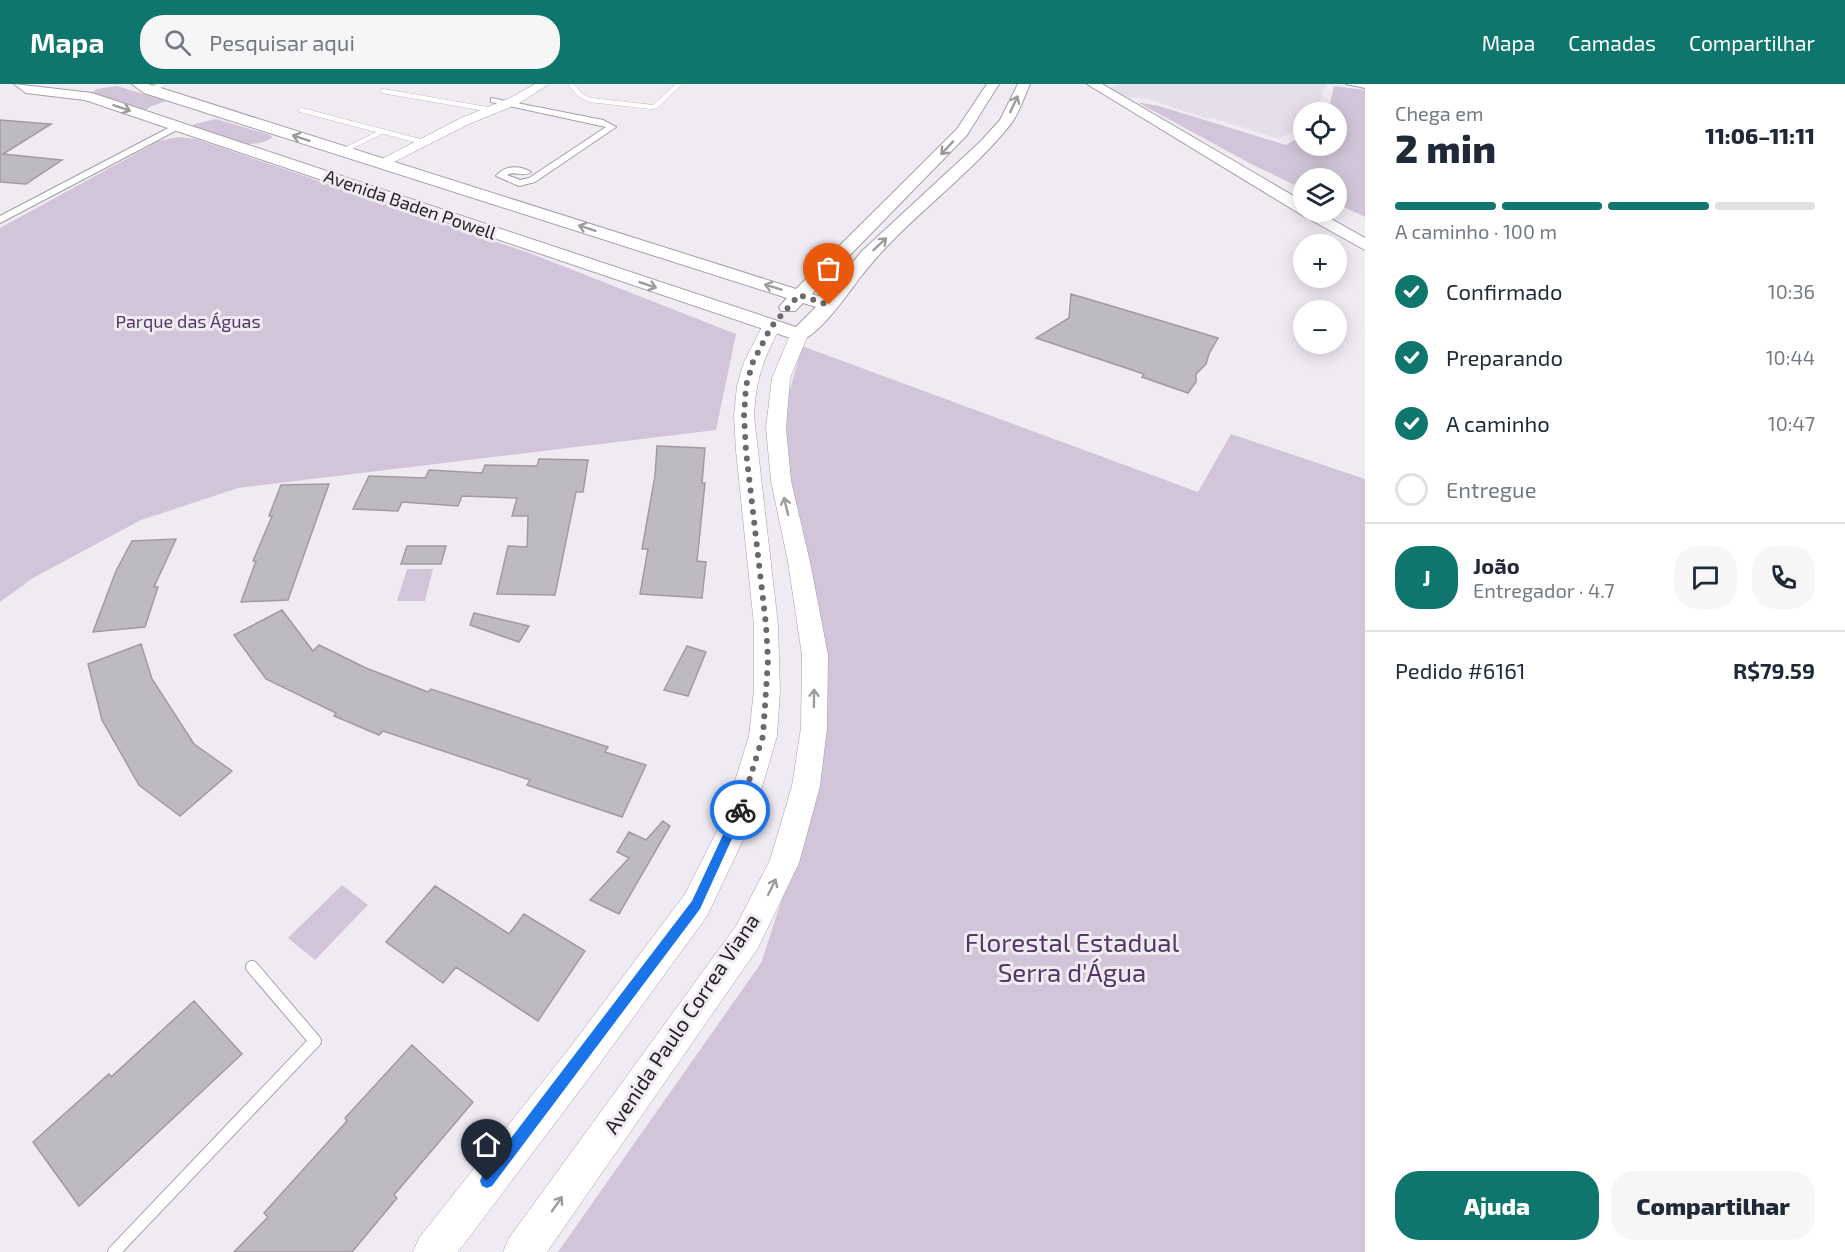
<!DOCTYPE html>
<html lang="pt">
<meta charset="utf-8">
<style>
body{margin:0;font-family:"Exo 2",sans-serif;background:#f6f6f7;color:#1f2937;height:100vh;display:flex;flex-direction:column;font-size:22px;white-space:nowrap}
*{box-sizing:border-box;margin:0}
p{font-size:20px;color:#747a83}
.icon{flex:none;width:33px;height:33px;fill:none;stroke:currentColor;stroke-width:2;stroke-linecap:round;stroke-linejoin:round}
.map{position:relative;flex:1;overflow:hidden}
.side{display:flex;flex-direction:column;background:#fff;width:480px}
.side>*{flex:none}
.tools{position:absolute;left:1293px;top:18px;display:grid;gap:12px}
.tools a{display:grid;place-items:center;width:54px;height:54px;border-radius:50%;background:#fff;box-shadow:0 3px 15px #0003;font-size:30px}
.pin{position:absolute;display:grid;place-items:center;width:51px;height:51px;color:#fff;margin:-62px -26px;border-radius:50% 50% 50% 0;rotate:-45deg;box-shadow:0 0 6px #0007}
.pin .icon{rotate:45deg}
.courier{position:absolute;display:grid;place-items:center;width:60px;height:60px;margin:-30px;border:4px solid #1a73e8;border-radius:50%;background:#fff;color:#222;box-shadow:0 2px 8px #0007}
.head em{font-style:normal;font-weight:800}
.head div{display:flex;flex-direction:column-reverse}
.head{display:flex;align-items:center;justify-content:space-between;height:102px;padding:0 30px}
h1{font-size:39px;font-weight:800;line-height:45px}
.bar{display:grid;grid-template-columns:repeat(4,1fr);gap:9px 6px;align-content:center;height:72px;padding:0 30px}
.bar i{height:8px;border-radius:4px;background:#e0e1e3}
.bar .active{background:#0f766e}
.bar p{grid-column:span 4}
.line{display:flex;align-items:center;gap:15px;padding:0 30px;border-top:2px solid #e0e1e3}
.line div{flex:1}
.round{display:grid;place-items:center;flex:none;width:63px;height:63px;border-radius:24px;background:#f6f6f7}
ol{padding:0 30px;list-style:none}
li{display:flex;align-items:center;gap:18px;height:66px}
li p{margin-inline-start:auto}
li .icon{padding:6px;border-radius:50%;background:#0f766e;color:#fff;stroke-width:4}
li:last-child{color:#747a83}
li i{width:33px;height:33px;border:3px solid #e0e1e3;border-radius:50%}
.button{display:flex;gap:12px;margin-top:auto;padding:12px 30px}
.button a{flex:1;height:69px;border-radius:24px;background:#0f766e;color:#fff;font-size:24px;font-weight:800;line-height:69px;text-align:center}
.button a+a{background:#f6f6f7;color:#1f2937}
header{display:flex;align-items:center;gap:36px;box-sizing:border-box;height:84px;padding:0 30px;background:#0f766e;color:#fff}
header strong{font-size:28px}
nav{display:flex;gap:33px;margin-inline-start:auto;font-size:21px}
.search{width:420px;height:54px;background:#f6f6f7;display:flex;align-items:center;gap:15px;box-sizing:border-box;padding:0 21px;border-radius:24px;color:#747a83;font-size:22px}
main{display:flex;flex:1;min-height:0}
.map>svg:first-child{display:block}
</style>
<header>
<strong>Mapa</strong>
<div class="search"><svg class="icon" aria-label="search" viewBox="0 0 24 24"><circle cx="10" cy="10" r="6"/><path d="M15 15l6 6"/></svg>Pesquisar aqui</div>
<nav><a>Mapa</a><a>Camadas</a><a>Compartilhar</a></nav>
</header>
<main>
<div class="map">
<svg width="1365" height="1168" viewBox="0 0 1365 1168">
<rect width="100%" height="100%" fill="#f0ebf3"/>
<path fill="#e7deec" d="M1120 0H1326L1316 28H1304L1303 42 1279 55 1216 35 1205 34 1148 15 1124 13 1109 4Z"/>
<path fill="#d2c5d9" d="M117 2 166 17 150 23 142 29 91 11 96 5Z
M1334 2 1365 6V133L1337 120 1336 94H1304L1303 105 1253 81 1137 18 1159 22 1286 61 1303 51 1304 62H1336V28H1328Z
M216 35 271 51 272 54C247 69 216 52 191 43L195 40Z
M178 53 196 55 532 170 736 250 716 346 238 404 141 436 33 494 0 518V144L159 57Z
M802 262 1198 408 1231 350 1365 395V1168H558L761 879 813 720 809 474 788 384 786 320Z
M407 485H433L425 517H397Z
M342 801 368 821 315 876 288 854Z"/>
<path fill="#bebac1" stroke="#a09ba3" stroke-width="1.5" d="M0 36 51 40 3 70 62 76 26 100 0 98Z
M1071 210 1152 234 1218 254 1209 270 1206 280 1196 290V298L1188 309 1142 293 1144 290 1036 254 1069 234Z
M657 362 705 364 702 399H705L697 477 706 478 702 514 640 510 648 465H642L655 392Z
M539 375 588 376 583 408H576L555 511 497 510 508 462 527 463 528 432H512L517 414 462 412 458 422 402 418 398 427 353 425 369 392 425 394 429 386 482 389 485 381 537 382Z
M329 400 288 516 241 518 256 477H253L272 432H269L281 401Z
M176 455 154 503H158L145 543 93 548 116 487 132 457Z
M407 462H446L441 480H401Z
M282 526 313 567 319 561 366 584 428 608 431 605 608 663 605 668 646 681 622 733 527 701 530 696 383 647 379 651 334 632 336 629 266 595 234 551Z
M474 529 529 542 519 558 470 541Z
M141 560 152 595 194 660 232 687 180 732 139 701 102 636 88 580Z
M687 562 706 568 688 612 664 606Z
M663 737 670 742 619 830 590 816 629 774 617 768 629 748 646 756Z
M435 802 509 850 524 830 585 867 538 937 456 883 443 899 386 858Z
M194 917 242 970 79 1122 33 1058 109 990 111 993Z
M412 961 473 1018 394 1111 397 1114 352 1168H234L268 1133 264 1129 347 1037 345 1034Z"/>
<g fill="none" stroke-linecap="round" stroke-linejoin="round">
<defs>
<path id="lane-far1" d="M571 0 580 11 590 16 652 23 656 22 679 0
M149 6 164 0
M383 7 492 26
M301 26 423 58
M341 68 383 47"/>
<path id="lane" d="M114 1168 315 957 252 883"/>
<path id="street" d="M1346 0H1365V4Z
M491 14 603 36 616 43 535 98 519 102 496 92C505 81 520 81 531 88 524 94 515 86 507 91L520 96 529 94 606 43 491 18Z
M176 40 180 43 179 45 0 139V132Z"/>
<path id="secondary" d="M535 0H549L518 20 469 40 386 82 381 83 374 79 461 34 510 14Z
M771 238 777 239 780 243C763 277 756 294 754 332L778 541 780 606 777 652 752 737 707 832 595 986 458 1168H413L419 1154 571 962 685 810 723 735 749 652 754 606V541L736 367 734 332 737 302 744 278 762 243 765 239Z
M799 246 805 247 808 251 790 294 786 344 791 397 810 478 828 571 827 644 820 702 799 779 758 864 547 1168H503L509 1154 736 842 770 776 792 702 801 644 802 571 788 478 771 397 766 344 772 294 790 251 793 247Z"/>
<path id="primary" d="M14 0 92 9 796 243 816 223 803 219 795 227H781L779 223 787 214 144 9 132 0H148L796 205 957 45 987 0H999L967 51 812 210 825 214 861 168 981 57 1000 36 1018 0H1030C1024 13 1019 30 1010 41 965 97 902 138 859 195 846 212 819 252 799 257L85 16 26 9Z
M1087 0H1102L1304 118V128H1319L1365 154V166L1302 131Z"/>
</defs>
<use href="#lane-far1" stroke="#a49fa7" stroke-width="5"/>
<use href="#lane" stroke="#a49fa7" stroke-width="14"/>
<use href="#street" stroke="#a49fa7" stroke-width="2"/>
<use href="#secondary" stroke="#a49fa7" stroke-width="1"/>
<use href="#primary" stroke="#a49fa7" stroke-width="2"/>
<use href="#lane-far1" stroke="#fff" stroke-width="4.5"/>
<use href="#lane" stroke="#fff" stroke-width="12"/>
<use href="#street" fill="#fff" fill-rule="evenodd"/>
<use href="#secondary" fill="#fff" fill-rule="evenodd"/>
<use href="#primary" fill="#fff" fill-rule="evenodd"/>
</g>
<defs><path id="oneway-shaft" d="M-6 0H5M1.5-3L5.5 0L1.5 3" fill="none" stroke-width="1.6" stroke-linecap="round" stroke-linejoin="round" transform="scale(1.5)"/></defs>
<g stroke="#9d9c9d">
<use href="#oneway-shaft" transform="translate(1014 20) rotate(-65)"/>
<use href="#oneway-shaft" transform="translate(122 24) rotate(19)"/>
<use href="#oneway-shaft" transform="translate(301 54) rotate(-162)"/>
<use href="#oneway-shaft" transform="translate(947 64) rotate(133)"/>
<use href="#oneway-shaft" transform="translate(587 144) rotate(-162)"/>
<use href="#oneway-shaft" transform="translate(880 160) rotate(-43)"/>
<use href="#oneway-shaft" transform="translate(648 201) rotate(19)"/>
<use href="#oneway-shaft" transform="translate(773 203) rotate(-163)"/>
<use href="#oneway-shaft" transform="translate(786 422) rotate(-103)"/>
<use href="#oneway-shaft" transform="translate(814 614) rotate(-89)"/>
<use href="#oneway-shaft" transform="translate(772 803) rotate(-64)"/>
<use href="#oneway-shaft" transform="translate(557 1120) rotate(-55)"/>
</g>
<path fill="#1a73e8" d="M740 721 745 726 700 825 492 1102 487 1104 482 1102 480 1097 482 1092 692 817 736 723Z"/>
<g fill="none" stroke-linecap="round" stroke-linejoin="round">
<path stroke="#6c696e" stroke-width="6" stroke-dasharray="0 10.8" d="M740 726 763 652 768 576 766 541 746 367 744 332 746 302 753 278 771 243 799 211 829 221"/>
</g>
<g text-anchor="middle" stroke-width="6" stroke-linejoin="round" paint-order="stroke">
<g font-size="18" fill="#252326" stroke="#f0ebf3">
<text transform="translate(410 121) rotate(19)" y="6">Avenida Baden Powell</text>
</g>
<g font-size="18" fill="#543763" stroke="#f0ebf3">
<text x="188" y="244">Parque das Águas</text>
</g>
<g font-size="21" fill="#252326" stroke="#f0ebf3">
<text transform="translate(682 940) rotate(-56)" y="7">Avenida Paulo Correa Viana</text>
</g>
<g font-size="26" fill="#543763" stroke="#f0ebf3">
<text x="1072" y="868">Florestal Estadual<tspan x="1072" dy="30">Serra d'Água</tspan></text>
</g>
</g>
</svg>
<div class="tools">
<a><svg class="icon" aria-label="locate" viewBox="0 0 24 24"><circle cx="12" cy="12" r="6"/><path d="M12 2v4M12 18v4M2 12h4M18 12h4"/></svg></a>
<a><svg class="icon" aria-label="layers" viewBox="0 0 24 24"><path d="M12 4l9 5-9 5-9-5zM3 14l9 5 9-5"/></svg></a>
<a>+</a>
<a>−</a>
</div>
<div class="pin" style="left:829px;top:221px;background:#ea580c"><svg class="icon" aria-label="bag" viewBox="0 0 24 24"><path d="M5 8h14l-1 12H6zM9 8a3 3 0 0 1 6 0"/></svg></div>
<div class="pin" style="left:487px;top:1097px;background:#1f2937"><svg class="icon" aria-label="home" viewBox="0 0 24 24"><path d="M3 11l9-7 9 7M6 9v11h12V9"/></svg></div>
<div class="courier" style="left:740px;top:726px"><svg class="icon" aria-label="bike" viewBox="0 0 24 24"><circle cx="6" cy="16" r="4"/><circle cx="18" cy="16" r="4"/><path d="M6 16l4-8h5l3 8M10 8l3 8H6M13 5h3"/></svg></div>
</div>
<section class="side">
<div class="head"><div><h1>2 min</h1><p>Chega em</p></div><em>11:06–11:11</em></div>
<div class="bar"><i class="active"></i><i class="active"></i><i class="active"></i><i></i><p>A caminho · 100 m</p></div>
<ol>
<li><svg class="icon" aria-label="check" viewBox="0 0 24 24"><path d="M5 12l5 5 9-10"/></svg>Confirmado<p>10:36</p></li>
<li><svg class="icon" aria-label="check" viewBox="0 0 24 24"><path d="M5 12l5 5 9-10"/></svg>Preparando<p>10:44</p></li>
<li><svg class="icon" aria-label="check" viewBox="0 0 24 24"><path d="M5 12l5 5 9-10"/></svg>A caminho<p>10:47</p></li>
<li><i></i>Entregue</li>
</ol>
<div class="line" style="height:108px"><b class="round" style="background:#0f766e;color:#fff">J</b><div><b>João</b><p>Entregador · 4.7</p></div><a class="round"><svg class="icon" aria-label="chat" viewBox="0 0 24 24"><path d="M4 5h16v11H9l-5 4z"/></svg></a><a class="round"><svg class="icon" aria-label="phone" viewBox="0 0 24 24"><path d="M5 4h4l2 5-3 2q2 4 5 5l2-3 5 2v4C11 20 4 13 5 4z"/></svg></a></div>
<div class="line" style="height:78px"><div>Pedido #6161</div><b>R$79.59</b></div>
<div class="button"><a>Ajuda</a><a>Compartilhar</a></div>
</section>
</main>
